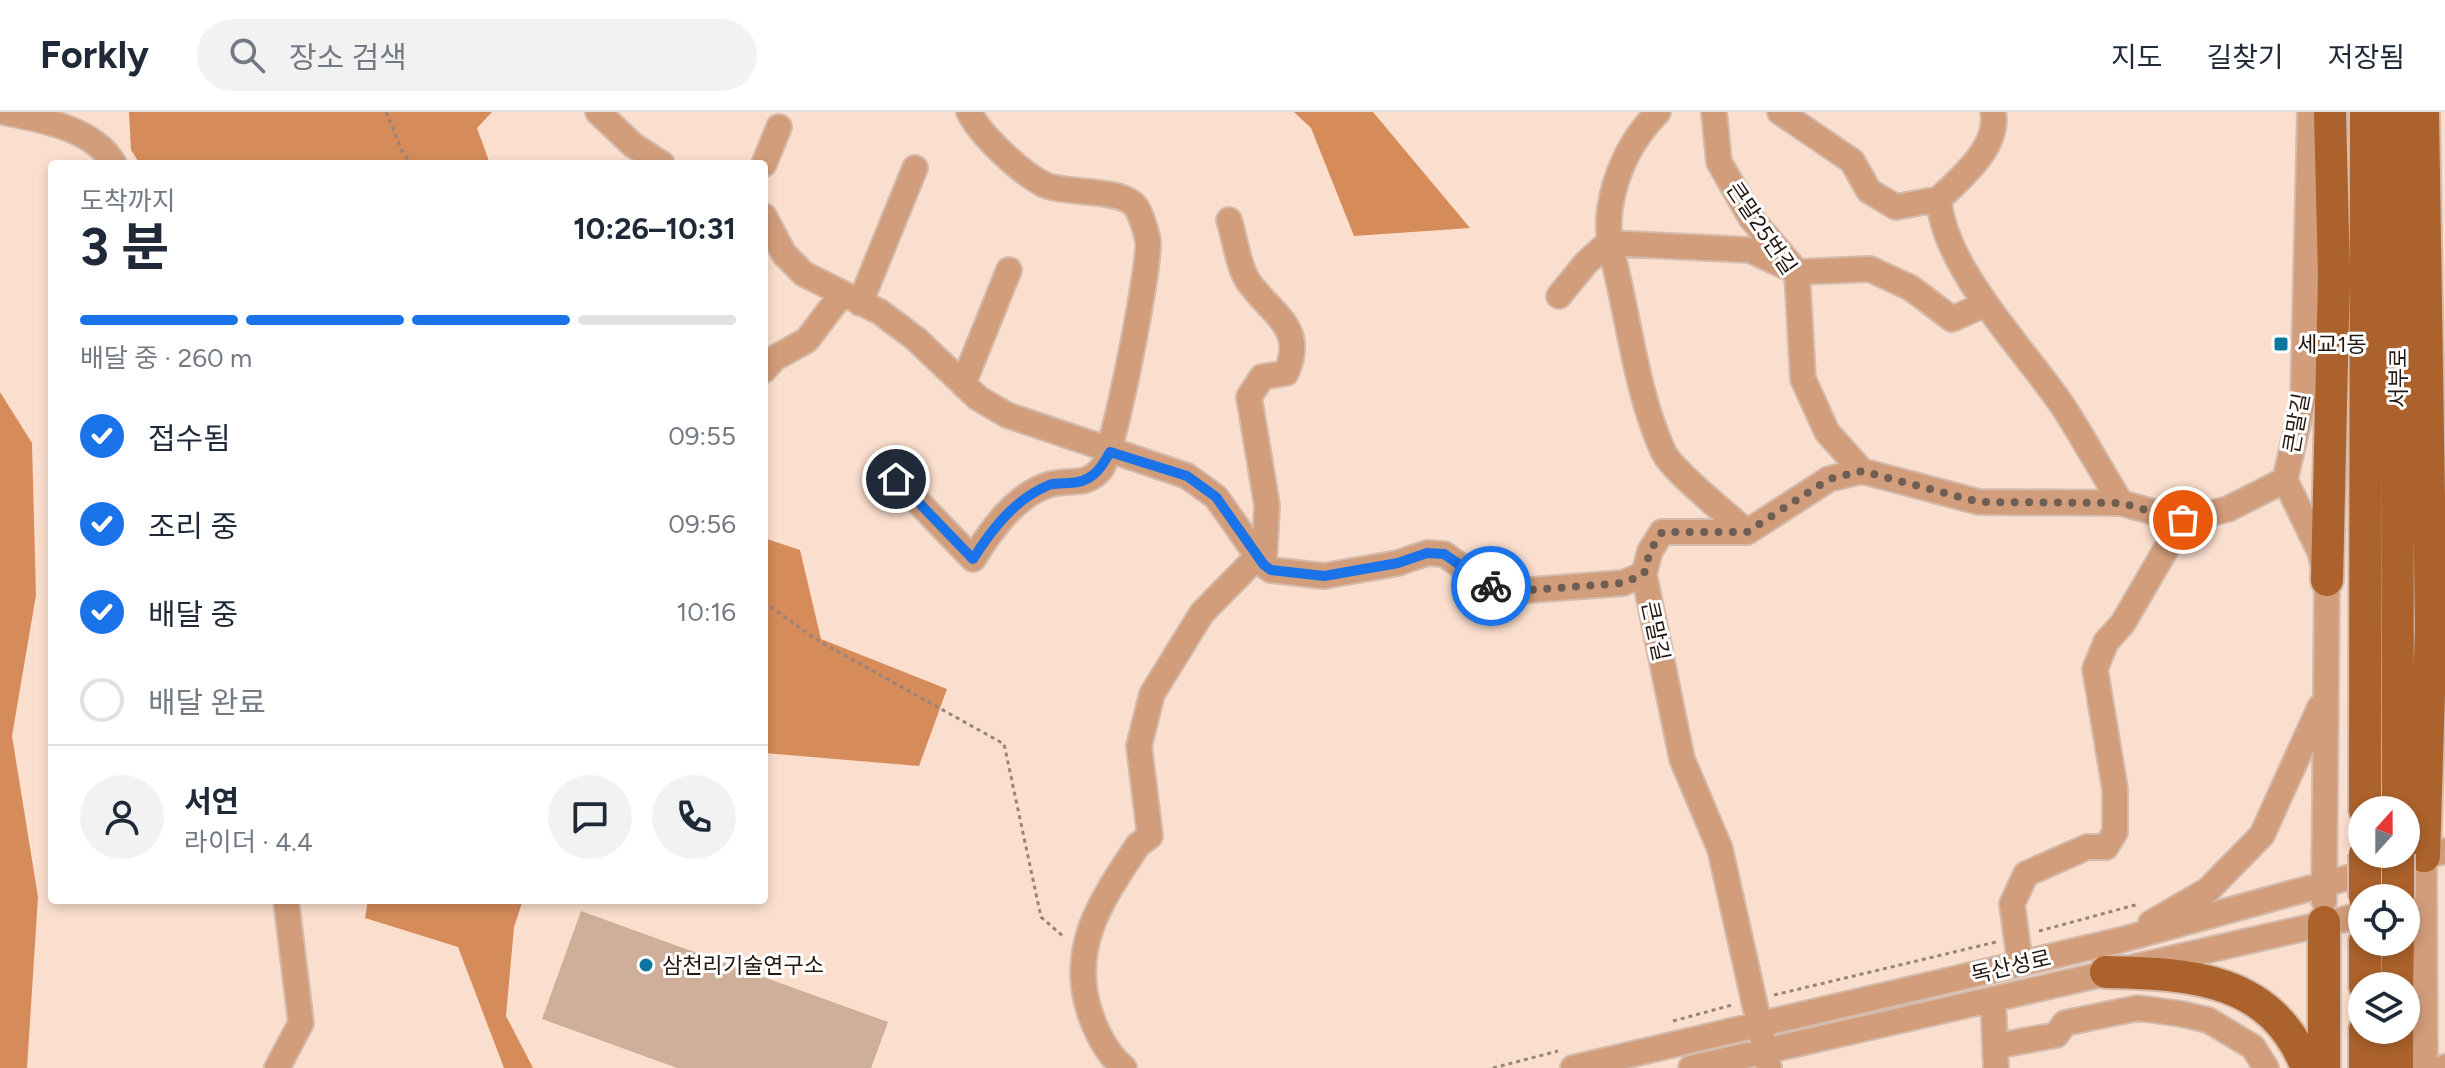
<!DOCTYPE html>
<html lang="ko">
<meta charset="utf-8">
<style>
body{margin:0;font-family:Figtree,"Noto Sans KR",sans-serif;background:#f2f2f3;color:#1f2937;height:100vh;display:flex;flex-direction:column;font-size:30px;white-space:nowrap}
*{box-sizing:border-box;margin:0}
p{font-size:26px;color:#747a83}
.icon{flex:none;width:44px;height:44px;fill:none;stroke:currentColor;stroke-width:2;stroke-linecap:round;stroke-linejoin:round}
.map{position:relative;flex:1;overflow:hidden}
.side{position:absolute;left:48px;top:48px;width:720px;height:744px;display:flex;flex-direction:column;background:#fff;border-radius:8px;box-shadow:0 4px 12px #0003}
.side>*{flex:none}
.needle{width:52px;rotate:21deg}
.tools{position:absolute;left:2348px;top:684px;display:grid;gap:16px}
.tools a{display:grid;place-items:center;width:72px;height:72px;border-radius:50%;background:#fff;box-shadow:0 4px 12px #0003;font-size:40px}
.pin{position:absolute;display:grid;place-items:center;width:68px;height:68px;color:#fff;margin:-34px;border:4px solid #fff;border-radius:50%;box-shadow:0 2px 8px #0007}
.courier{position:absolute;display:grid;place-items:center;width:80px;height:80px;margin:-40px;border:6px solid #1a73e8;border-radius:50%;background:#fff;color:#222;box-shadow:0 2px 10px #0007}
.overview em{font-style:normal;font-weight:700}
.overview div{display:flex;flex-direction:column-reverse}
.overview{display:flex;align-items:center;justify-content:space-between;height:136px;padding:0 32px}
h1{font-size:52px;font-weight:700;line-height:60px}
.bar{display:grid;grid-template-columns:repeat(4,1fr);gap:12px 8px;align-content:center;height:96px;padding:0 32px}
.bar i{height:10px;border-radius:6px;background:#e0e1e3}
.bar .active{background:#1a73e8}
.bar p{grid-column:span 4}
.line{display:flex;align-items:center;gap:20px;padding:0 32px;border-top:2px solid #e0e1e3}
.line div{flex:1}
.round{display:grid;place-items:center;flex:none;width:84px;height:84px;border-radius:42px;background:#f2f2f3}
ol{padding:0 32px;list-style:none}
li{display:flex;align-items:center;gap:24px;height:88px}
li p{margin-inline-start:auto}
li .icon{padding:8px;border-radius:50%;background:#1a73e8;color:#fff;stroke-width:4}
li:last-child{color:#747a83}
li i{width:44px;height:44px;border:4px solid #e0e1e3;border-radius:50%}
header{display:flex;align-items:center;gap:48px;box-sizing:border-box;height:112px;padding:0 40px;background:#fff;border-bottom:2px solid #e0e1e3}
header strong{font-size:38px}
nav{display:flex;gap:44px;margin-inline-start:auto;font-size:28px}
.search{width:560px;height:72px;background:#f2f2f3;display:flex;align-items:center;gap:20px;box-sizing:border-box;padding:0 28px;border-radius:44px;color:#747a83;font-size:30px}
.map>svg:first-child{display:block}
</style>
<header>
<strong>Forkly</strong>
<div class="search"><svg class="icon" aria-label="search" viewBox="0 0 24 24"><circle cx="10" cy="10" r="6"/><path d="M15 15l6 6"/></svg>장소 검색</div>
<nav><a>지도</a><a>길찾기</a><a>저장됨</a></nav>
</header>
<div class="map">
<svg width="2445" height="956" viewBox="0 0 2445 956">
<rect width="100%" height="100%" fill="#fbdfce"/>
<path fill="#d68b5a" d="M129 0H492L477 16 490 52H140L131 38Z
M1294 0H1373L1470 116 1354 124 1311 16Z
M0 280 32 331 36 483 12 624 38 785 27 956H0Z
M764 426 800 438 821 527 947 577 919 654 764 641Z
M368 788H523L514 815 506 904 533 956H504L458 835 365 806Z"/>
<path fill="#d0af9a" d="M581 799 888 910 871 956H677L542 907Z"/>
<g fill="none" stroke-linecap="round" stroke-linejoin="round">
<defs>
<path id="minor" d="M2 0C39 7 94 16 114 52
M598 0 633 33 662 52
M1658 0C1631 28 1616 58 1610 96 1606 121 1612 139 1617 162 1631 222 1638 283 1663 339 1671 358 1729 404 1747 420
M1714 0 1719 50 1751 106 1797 160 1803 267 1827 320 1862 359
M1780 0 1852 49 1869 79 1896 95 1939 87
M1993 0C2000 34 1961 66 1939 87 1943 156 2026 239 2064 296 2084 327 2102 360 2121 391
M764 52 779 15
M764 104 784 142 804 162 880 200 916 227 978 286 1007 303 1187 364 1216 385 1264 453 1271 458 1324 464 1398 451 1427 441 1444 442 1487 473 1505 480 1623 471 1644 462
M1229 108C1235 126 1238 154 1248 169 1270 202 1307 214 1286 261L1262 265 1249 285 1267 393 1264 453
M1559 184 1586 151 1608 131 1750 138 1797 160 1870 157 1911 176 1952 207 1986 192
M860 191 915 56
M764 258 775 246 807 228 841 183
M963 272 1009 158
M896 367 973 447C991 418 1016 382 1051 372 1069 367 1087 375 1101 357 1114 341 1150 154 1148 130 1147 122 1141 102 1136 95 1122 75 1064 83 1043 72 1020 60 980 23 969 0
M2285 368 2320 440 2327 468 2324 789
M2424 744 2425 956
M2151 811 2208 778 2262 723 2320 595
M2020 851 2012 792 2026 762 2087 735H2106L2115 720V677L2095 557 2106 530 2123 511 2183 408
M1993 887 1996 956
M1996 934 2056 923 2065 911 2138 896 2182 902 2208 908 2253 935 2266 956
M277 956 301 911 286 788
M1124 956C1106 941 1096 920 1089 898 1069 833 1103 786 1138 733L1150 724 1139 634 1152 582 1202 501 1258 444
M1573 956 2121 828 2445 739
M1691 956 2362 803
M1769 956 1720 737 1682 647 1644 462 1650 439 1662 420H1747L1829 367 1862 359 1979 390 2121 391 2183 408 2228 397 2285 368 2303 290 2310 0
M2445 956V955"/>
<path id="major" d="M2397 0 2398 698
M2423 0 2431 515 2424 744
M2327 468 2334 162 2330 0
M2365 698 2366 0
M2324 810V956
M2106 860C2190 862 2272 865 2307 956
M2365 874V830
M2397 874 2398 830
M2365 956V918
M2397 956V918"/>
</defs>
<use href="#minor" stroke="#d4bbac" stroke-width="28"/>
<use href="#major" stroke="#d4bbac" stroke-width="36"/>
<path stroke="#998478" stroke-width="3" stroke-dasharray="4 4" stroke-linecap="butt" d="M386 0 402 39 412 52
M764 490 817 528 1004 632 1041 805 1065 826
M2039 819 2139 792
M1774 883 1996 830
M1673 909 1732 893
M1493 956 1558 939"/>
<use href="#minor" stroke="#d19d7b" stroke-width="24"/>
<use href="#major" stroke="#ac622c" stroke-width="32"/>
<defs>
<path id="major-bridge" d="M2365 786V742
M2398 786V742"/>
</defs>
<use href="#major-bridge" stroke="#d4bbac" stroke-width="36" stroke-linecap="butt"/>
<use href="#major-bridge" stroke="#ac622c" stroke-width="32"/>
</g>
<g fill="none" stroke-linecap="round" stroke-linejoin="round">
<path stroke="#6f5e53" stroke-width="8" stroke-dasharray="0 14.4" d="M1491 474 1505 480 1623 471 1644 462 1650 439 1662 420H1747L1829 367 1862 359 1979 390 2121 391 2183 408"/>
<path stroke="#1a73e8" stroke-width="10" d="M896 367 973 447C992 417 1015 387 1049 373 1054 371 1061 372 1068 371 1090 371 1100 359 1110 340L1187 364 1216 385 1264 453 1271 458 1324 464 1398 451 1427 441 1444 442 1491 474"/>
</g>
<g fill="#0c76a1" stroke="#fff" stroke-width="3">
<rect x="2273" y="224" width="16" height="16" rx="4"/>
<circle cx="646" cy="853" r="8"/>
</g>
<g text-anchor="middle" stroke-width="6" stroke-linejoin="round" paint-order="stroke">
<g font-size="22" fill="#241811" stroke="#fff">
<text transform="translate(1762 116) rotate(56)" y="8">큰말25번길</text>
<text transform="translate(2398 266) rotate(-90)" y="8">서부로</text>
<text transform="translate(2296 311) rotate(-80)" y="8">큰말길</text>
<text transform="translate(1656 519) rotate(78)" y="8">큰말길</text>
<text transform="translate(2011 854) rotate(-13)" y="8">독산성로</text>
</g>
<g font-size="22" fill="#241811" stroke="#fff" text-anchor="start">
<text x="2297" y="240">세교1동</text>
<text x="662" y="861">삼천리기술연구소</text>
</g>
</g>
</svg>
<div class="tools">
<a><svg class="needle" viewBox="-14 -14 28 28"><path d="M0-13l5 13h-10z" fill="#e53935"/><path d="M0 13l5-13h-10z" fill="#747a83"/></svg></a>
<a><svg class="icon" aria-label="locate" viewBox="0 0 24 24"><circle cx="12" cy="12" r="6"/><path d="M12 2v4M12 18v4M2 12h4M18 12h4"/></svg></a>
<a><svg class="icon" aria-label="layers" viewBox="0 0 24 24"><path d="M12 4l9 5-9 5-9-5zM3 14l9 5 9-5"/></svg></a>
</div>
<div class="pin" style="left:2183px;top:408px;background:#ea580c"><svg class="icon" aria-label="bag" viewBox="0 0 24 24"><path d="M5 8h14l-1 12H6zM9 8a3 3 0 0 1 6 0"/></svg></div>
<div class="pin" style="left:896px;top:367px;background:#1f2937"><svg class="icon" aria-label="home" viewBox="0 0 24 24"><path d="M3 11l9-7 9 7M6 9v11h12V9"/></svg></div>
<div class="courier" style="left:1491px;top:474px"><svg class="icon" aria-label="bike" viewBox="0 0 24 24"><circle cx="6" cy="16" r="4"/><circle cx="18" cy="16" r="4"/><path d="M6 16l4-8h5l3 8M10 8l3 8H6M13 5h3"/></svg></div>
<section class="side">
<div class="overview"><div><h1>3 분</h1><p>도착까지</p></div><em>10:26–10:31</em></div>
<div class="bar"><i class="active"></i><i class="active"></i><i class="active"></i><i></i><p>배달 중 · 260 m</p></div>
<ol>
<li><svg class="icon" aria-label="check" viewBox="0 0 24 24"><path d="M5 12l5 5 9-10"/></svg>접수됨<p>09:55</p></li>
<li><svg class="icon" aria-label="check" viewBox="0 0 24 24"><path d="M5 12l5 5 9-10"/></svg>조리 중<p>09:56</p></li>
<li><svg class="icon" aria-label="check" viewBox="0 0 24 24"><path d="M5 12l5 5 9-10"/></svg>배달 중<p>10:16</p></li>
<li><i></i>배달 완료</li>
</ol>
<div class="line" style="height:144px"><a class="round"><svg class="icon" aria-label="person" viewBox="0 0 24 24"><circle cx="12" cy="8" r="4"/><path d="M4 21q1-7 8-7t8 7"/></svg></a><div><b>서연</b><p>라이더 · 4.4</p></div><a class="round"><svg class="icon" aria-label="chat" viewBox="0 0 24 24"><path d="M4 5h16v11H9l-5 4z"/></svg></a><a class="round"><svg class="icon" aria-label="phone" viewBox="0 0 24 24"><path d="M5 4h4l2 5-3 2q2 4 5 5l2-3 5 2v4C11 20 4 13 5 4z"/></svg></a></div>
</section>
</div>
